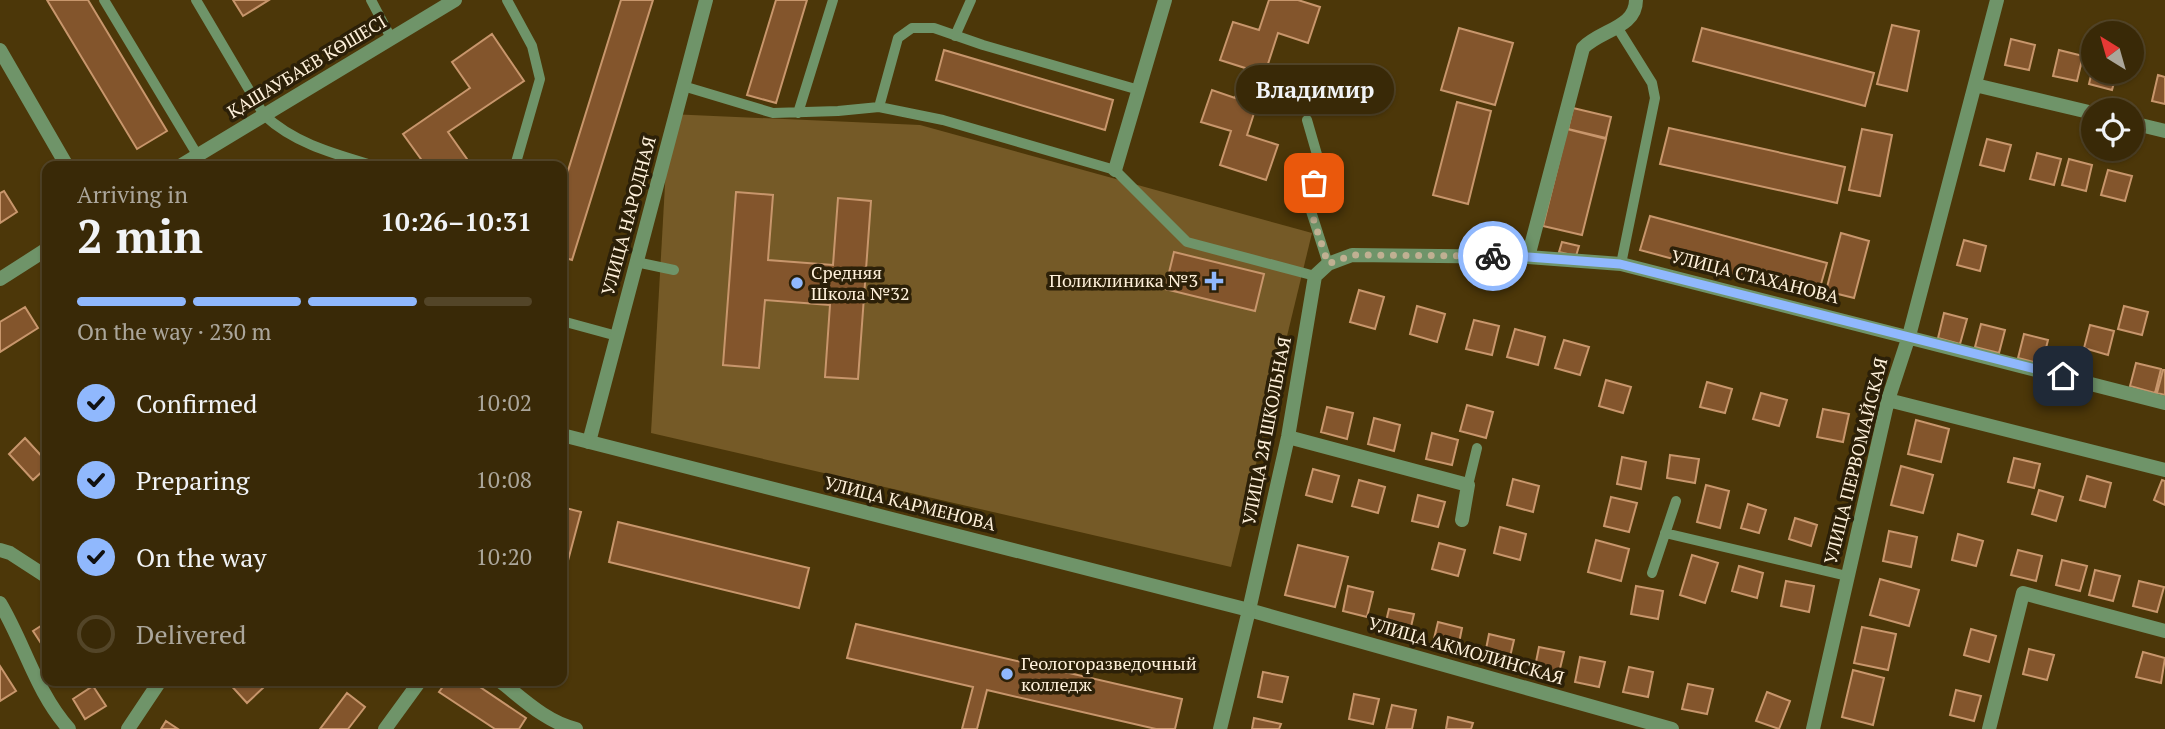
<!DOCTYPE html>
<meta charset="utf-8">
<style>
body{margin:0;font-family:"PT Serif",serif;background:#403111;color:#f1f3f6;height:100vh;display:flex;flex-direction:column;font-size:26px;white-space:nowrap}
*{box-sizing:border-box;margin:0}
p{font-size:23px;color:#aba69b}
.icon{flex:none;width:38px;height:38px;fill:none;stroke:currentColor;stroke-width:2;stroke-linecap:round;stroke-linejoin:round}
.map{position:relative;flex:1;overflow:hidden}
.panel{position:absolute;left:42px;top:161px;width:525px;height:525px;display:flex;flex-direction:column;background:#392907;border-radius:14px;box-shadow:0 2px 5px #0004,0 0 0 2px #534528}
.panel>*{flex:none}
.needle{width:46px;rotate:323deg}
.fabs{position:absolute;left:2081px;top:21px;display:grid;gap:14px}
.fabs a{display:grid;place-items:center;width:63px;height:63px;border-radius:50%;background:#392907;box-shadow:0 2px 5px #0004,0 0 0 2px #534528;font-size:35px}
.pin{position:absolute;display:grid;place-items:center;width:60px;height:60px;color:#fff;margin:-30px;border-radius:14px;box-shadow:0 4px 10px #0006}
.courier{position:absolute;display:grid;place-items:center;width:70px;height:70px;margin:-35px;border:5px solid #90b8fd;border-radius:50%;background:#fff;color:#222;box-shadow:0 2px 9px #0007}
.bubble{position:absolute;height:49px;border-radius:24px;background:#392907;box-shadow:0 2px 5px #0004,0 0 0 2px #534528;font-size:23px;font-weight:600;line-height:49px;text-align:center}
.head em{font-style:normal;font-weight:600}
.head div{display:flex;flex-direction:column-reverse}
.head{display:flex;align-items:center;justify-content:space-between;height:119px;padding:0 35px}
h1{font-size:46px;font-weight:600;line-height:52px}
.bar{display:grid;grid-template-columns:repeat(4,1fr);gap:10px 7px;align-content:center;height:84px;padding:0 35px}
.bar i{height:9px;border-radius:5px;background:#534528}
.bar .active{background:#90b8fd}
.bar p{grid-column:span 4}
ol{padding:0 35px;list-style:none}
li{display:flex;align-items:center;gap:21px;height:77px}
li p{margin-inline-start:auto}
li .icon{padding:7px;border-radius:50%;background:#90b8fd;color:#111;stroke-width:4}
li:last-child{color:#aba69b}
li i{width:38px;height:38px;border:4px solid #534528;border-radius:50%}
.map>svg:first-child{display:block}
</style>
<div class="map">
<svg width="2165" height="729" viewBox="0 0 2165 729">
<rect width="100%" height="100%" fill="#4c3709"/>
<path fill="#755a27" d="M669 114 920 125 1312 233 1231 567 651 433Z"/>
<path fill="#83552c" stroke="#c8966c" stroke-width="2" d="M47 0H88L167 131 137 149Z
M233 0H269L243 16Z
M621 0H653L572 260 562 257V190Z
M776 0H807L776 103 747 95Z
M1269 0H1298L1320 7 1308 43 1278 33 1266 70 1295 79 1285 109 1258 101 1247 135 1278 145 1266 180 1220 165 1231 131 1201 122 1212 90 1235 98 1245 68 1220 60 1233 22 1259 30Z
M1892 25 1919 31 1907 91 1877 84Z
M1459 28 1513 43 1495 105 1441 90Z
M1702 28 1874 73 1865 106 1693 61Z
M492 34 524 81 448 132 467 159 457 166H426L403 134 470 88 452 62Z
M2011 39 2035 45 2029 70 2005 65Z
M944 50 1113 100 1105 130 936 80Z
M2059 50 2083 56 2077 81 2053 76Z
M2093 67V72H2117L2112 90 2089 84Z
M2158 75 2165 77V104L2152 101Z
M1457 102 1491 111 1468 204 1433 195Z
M1573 108 1611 117 1606 138 1568 129Z
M1669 128 1845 167 1837 203 1660 164Z
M1567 129 1606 139 1582 235 1543 226Z
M1862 129 1892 135 1880 196 1849 190Z
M1987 139 2011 145 2004 171 1980 165Z
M2037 153 2061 159 2054 185 2030 179Z
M2069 159 2092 165 2086 191 2062 185Z
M2108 170 2132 176 2125 201 2101 195Z
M4 191 17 212 0 223V193Z
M736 192 773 195 768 260 833 265 838 198 871 201 858 379 825 377 830 305 765 300 759 368 723 365Z
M1650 216 1827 263 1817 298 1640 250Z
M1841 233 1869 241 1854 298 1826 291Z
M1964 240 1986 246 1980 271 1957 265Z
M1562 242 1579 246 1576 256 1559 252Z
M1174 252 1264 274 1255 311 1165 289Z
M1359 290 1384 297 1375 329 1350 322Z
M1417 306 1445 314 1437 342 1410 334Z
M2124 306 2148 312 2142 335 2118 329Z
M25 307 38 328 0 352V322Z
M1944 313 1967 319 1960 344 1938 338Z
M1474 320 1499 326 1492 355 1466 349Z
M1981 324 2005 330 1999 353 1975 347Z
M2090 325 2114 331 2108 355 2084 348Z
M1515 329 1545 337 1538 365 1507 357Z
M2024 334 2048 340 2042 364 2018 358Z
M1564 340 1589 347 1580 375 1555 368Z
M2136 363 2161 369 2155 393 2130 386Z
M2163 370H2165V395L2157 393Z
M1606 380 1631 387 1623 413 1599 406Z
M1707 382 1732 389 1725 413 1700 407Z
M1761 393 1787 400 1779 426 1753 419Z
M1467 405 1493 412 1486 438 1460 431Z
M1327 407 1353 413 1347 439 1321 432Z
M1823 409 1849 414 1843 442 1817 437Z
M1374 418 1400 425 1394 451 1368 444Z
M1916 420 1949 429 1941 462 1908 454Z
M1432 433 1458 440 1452 465 1426 459Z
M25 438 47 462V467L33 480 9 454Z
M1670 455 1699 459 1695 483 1667 478Z
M1622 457 1646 462 1641 489 1617 484Z
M2014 458 2040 464 2034 488 2008 482Z
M1901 466 1933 475 1923 513 1891 505Z
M1313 469 1339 476 1332 502 1306 495Z
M2087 476 2111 483 2105 507 2080 500Z
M1513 479 1539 486 1533 512 1507 505Z
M1359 480 1385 487 1378 513 1352 506Z
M2162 480 2165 481V505L2154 500Z
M1706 485 1729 491 1720 528 1697 522Z
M2039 490 2063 497 2056 521 2032 514Z
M1418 495 1445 502 1438 527 1412 521Z
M1611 497 1637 503 1629 532 1604 526Z
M1748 504 1766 510 1759 533 1741 528Z
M562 507 581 512 562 583Z
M1795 518 1817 525 1811 546 1789 539Z
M618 522 809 568 799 608 609 562Z
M1500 527 1526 534 1520 560 1494 553Z
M1889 531 1917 537 1911 567 1883 561Z
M1958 534 1983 541 1976 566 1952 560Z
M1596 540 1629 549 1621 581 1588 572Z
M1439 543 1465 550 1458 576 1432 569Z
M1298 545 1348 557 1335 607 1285 595Z
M2018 550 2042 556 2036 581 2011 575Z
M1692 555 1718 563 1705 603 1680 595Z
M2062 560 2087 566 2080 591 2056 585Z
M1739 566 1763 573 1757 598 1732 591Z
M2095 570 2120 576 2113 601 2089 595Z
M1880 579 1919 590 1909 626 1870 615Z
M1786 581 1814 586 1809 612 1781 606Z
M2139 581 2164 587 2157 612 2133 606Z
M1348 586 1373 592 1367 617 1343 611Z
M1636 586 1663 591 1658 619 1631 614Z
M1389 609 1414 614 1408 639 1383 634Z
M47 622V650L46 651 33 631Z
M1438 622 1462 628 1457 653 1432 647Z
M856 624 1182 699 1175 729H1156L987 690 977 729H962L973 687 847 658Z
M1862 627 1896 634 1888 670 1854 663Z
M1971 629 1996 636 1989 662 1964 655Z
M1489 634 1514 640 1508 665 1484 659Z
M1539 647 1564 652 1558 677 1534 672Z
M2029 649 2054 655 2047 680 2023 674Z
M2143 652 2165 658 2161 683 2136 677Z
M1580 657 1605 662 1599 687 1575 682Z
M0 666 16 691 0 701Z
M1629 667 1653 672 1648 697 1623 692Z
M1853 670 1884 678 1873 725 1842 717Z
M1263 672 1288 677 1282 702 1258 697Z
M227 681H258L264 687 247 703Z
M447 681H471L526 718 519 729H495L439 692Z
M1688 684 1713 689 1707 714 1682 709Z
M93 686 106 706 85 719 73 699Z
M1956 690 1981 696 1974 721 1950 715Z
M1767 692 1790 701 1779 729 1756 721Z
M347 693 365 707 348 729H320Z
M1354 694 1379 699 1373 724 1349 719Z
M1392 705 1416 710 1412 729H1386Z
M1448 717 1473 723 1471 729H1446Z
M1254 718 1281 724 1279 729H1252Z
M166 721 178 729H161Z"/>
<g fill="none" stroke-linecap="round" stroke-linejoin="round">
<path stroke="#6f9469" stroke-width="10" d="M104 0 198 156
M196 0 264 115C295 144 335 154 375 166
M371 0 391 38
M507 0 532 46 540 79 515 166
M1617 27 1652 83 1655 98 1621 264
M955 36 971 0
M683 86 773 113 838 111 879 107 943 120 1115 170 1187 242 1315 276
M879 107 898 38 912 28H934L983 45 1139 90
M798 113 833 0
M1307 120 1318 158 1310 208 1328 264
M636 262 674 270
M562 321 617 336
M1468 485 1477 448
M1665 533 1847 576
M1652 573 1676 501"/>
<path stroke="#6f9469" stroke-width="14" d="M1975 85 2093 113
M2132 123 2165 131
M180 166 455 0
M1115 170 1165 0
M1528 257 1583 48C1600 30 1636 28 1636 0
M0 279 47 249
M1888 400 2165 470
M1288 437 1468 485 1462 520
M589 442 706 0
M0 550 10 553 47 577
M0 603C25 645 36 692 69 729
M500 681C523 699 546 722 576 729
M128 729 160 681
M385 729 420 681
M1672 729 1249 610 1288 437 1315 276 1328 264 1352 255 1528 257 1621 264 2165 403
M1813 729 1888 400 1909 336 1997 0
M1989 729 2023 593 2165 631"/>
<path stroke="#6f9469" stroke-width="14" d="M0 50 67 166
M562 435 1249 610 1220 729"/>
</g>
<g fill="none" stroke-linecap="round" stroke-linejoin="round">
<path stroke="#c0b092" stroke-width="7" stroke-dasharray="0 12.6" d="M1314 183 1310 208 1328 264 1352 255 1493 256"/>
<path stroke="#90b8fd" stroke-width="9" d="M1493 256 1528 257 1620 264 2063 376"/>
</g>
<g fill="#90b8fd" stroke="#2c2008" stroke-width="2.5">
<path d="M1210.5 270.5h7v7h7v7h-7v7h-7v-7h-7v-7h7z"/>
<circle cx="797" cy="283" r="7"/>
<circle cx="1007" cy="674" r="7"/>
</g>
<g text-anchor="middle" stroke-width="7" stroke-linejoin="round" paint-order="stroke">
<g font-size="18" fill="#fff1db" stroke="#2c2008">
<text transform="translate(307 67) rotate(-31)" y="6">ҚАШАУБАЕВ КӨШЕСІ</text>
<text transform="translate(629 216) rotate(-75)" y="6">УЛИЦА НАРОДНАЯ</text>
<text transform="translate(1755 277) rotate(14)" y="6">УЛИЦА СТАХАНОВА</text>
<text transform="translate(1267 431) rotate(-79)" y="6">УЛИЦА 2Я ШКОЛЬНАЯ</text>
<text transform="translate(1856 461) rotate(-76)" y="6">УЛИЦА ПЕРВОМАЙСКАЯ</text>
<text transform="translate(910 504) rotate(14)" y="6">УЛИЦА КАРМЕНОВА</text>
<text transform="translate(1466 651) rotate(16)" y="6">УЛИЦА АКМОЛИНСКАЯ</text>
</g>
<g font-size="18" fill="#fff1db" stroke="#2c2008" text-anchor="start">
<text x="811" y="279">Средняя<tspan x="811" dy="21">Школа №32</tspan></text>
<text x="1198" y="287" text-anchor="end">Поликлиника №3</text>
<text x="1021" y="670">Геологоразведочный<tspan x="1021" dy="21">колледж</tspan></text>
</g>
</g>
</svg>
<div class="fabs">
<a><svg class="needle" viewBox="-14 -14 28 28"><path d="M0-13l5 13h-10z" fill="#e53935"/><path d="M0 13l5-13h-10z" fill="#aba69b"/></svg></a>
<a><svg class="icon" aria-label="locate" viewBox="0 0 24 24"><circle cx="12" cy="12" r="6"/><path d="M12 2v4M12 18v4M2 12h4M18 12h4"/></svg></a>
</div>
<div class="pin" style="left:1314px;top:183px;background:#ea580c"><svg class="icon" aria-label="bag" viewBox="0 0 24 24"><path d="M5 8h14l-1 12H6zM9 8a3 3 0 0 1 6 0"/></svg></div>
<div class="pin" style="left:2063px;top:376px;background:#1f2937"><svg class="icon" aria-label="home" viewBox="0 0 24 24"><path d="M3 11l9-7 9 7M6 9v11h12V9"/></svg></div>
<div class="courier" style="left:1493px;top:256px"><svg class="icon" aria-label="bike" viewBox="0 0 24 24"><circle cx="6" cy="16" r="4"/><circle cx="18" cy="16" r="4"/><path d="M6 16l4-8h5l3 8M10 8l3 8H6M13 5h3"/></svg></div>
<div class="bubble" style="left:1236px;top:65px;width:158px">Владимир</div>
<section class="panel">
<div class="head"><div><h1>2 min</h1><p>Arriving in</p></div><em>10:26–10:31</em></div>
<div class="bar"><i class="active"></i><i class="active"></i><i class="active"></i><i></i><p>On the way · 230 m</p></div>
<ol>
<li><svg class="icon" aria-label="check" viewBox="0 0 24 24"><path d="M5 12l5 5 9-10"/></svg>Confirmed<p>10:02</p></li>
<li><svg class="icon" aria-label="check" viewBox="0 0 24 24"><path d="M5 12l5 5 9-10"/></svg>Preparing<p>10:08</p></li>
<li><svg class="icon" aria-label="check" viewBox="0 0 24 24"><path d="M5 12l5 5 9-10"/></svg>On the way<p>10:20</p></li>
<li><i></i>Delivered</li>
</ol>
</section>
</div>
